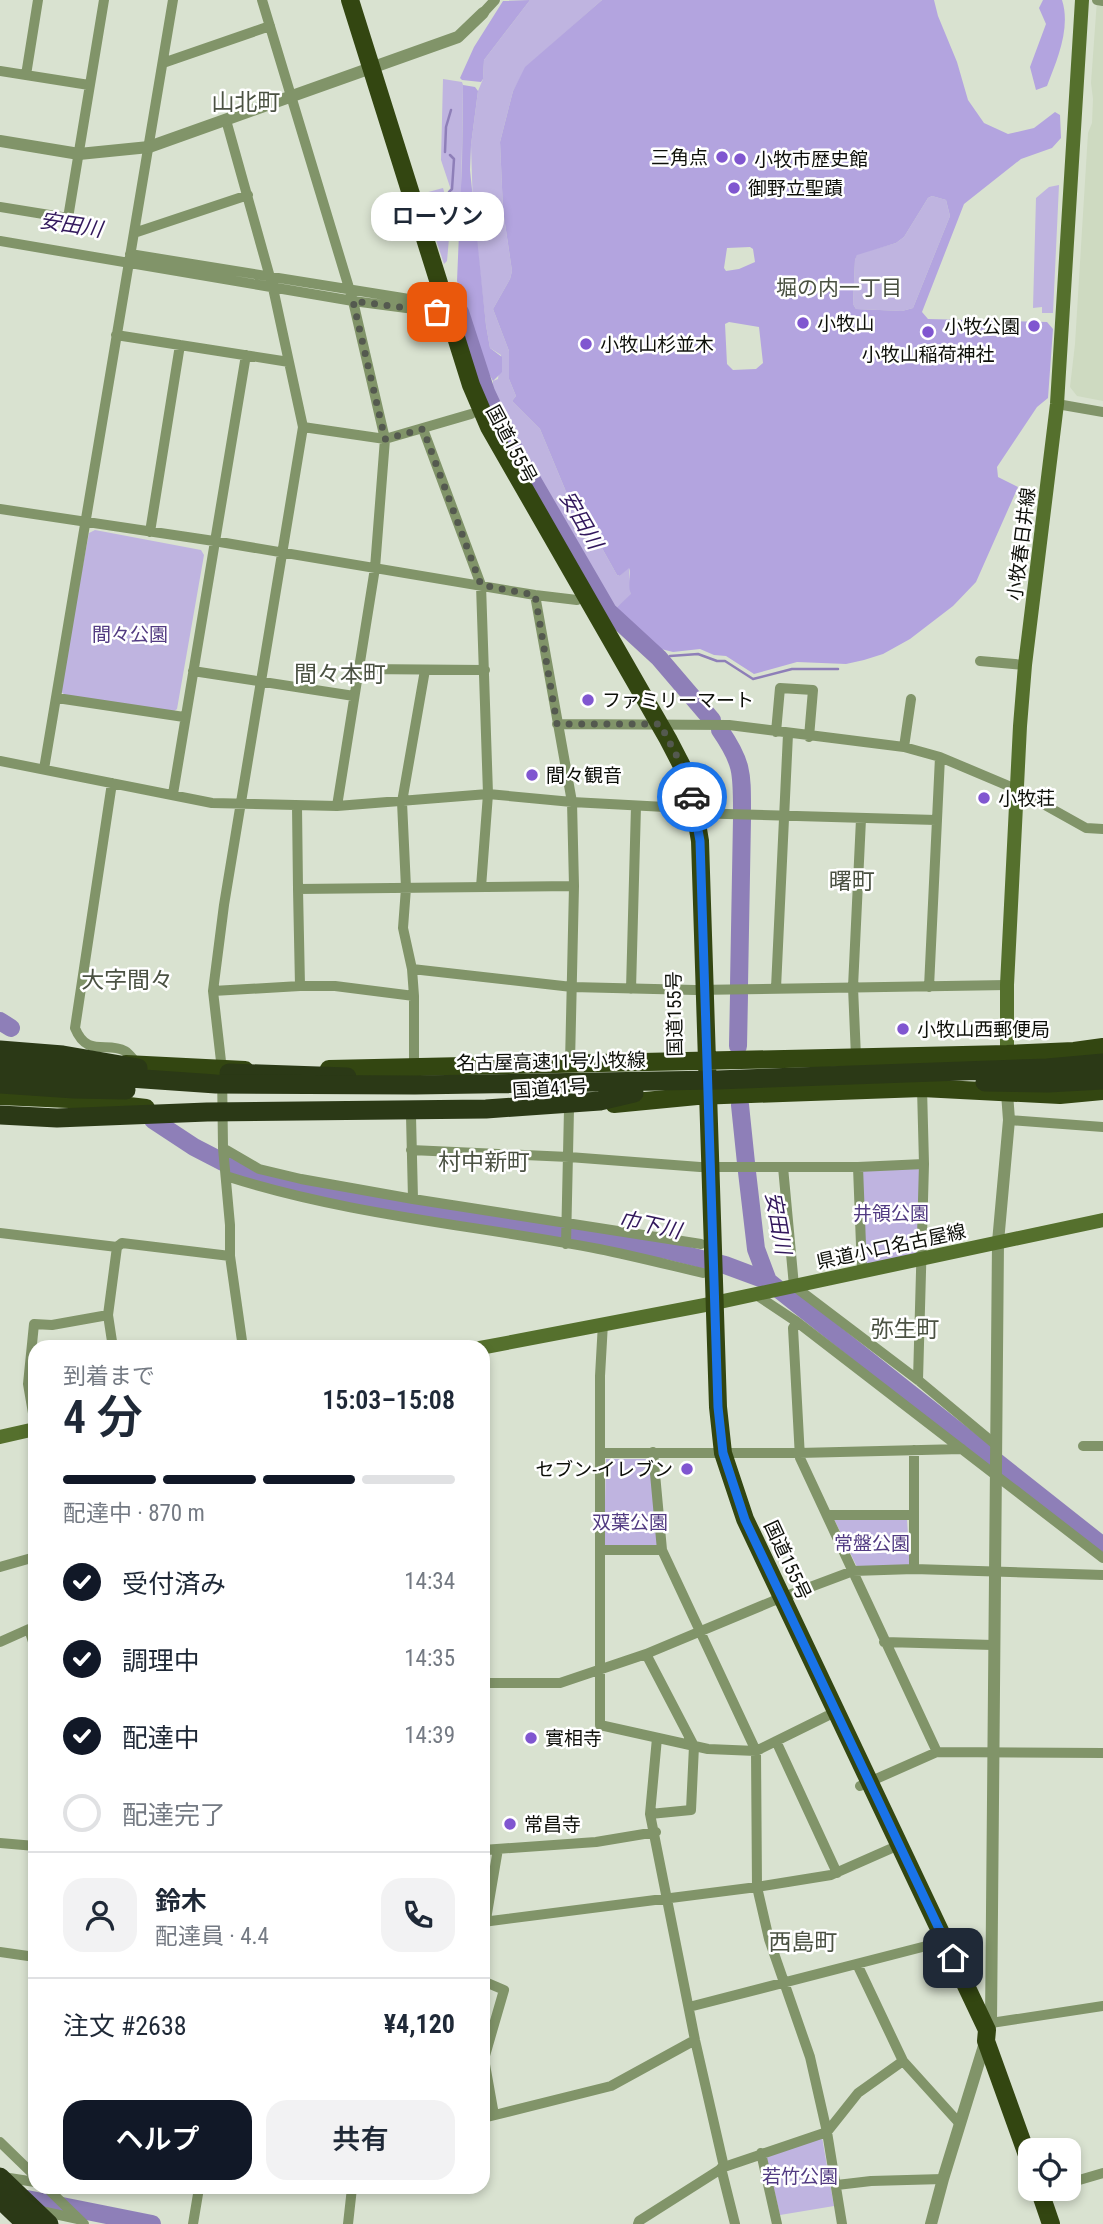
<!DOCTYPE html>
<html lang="ja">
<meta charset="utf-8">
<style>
body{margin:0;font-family:"Roboto Condensed","Noto Sans JP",sans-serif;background:#f2f2f3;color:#1f2937;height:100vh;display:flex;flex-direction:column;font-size:26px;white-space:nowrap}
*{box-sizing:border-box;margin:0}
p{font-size:23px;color:#747a83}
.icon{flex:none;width:38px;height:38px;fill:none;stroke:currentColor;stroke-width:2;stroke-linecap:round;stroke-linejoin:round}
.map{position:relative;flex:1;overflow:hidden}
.drawer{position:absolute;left:28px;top:1340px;width:462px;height:854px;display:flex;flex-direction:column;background:#fff;border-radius:21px;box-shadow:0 4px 10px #0003}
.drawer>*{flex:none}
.tools{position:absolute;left:1018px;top:2138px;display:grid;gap:14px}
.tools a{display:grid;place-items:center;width:63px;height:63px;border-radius:14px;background:#fff;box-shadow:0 4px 10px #0003;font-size:35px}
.pin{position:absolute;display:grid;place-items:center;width:60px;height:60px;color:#fff;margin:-30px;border-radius:14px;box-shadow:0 4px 10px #0006}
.courier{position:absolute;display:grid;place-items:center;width:70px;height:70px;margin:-35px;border:5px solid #1a73e8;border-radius:50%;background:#fff;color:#222;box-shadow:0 2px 9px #0007}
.bubble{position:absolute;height:49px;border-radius:21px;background:#fff;box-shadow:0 4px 10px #0003;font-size:23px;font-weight:600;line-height:49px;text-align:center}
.summary em{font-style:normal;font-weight:600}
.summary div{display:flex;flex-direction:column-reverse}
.summary{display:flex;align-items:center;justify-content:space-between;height:119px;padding:0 35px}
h1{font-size:46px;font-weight:600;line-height:52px}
.bar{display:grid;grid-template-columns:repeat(4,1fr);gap:10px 7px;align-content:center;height:84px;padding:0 35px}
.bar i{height:9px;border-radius:5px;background:#e0e1e3}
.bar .current{background:#111827}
.bar p{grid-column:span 4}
.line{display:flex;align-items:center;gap:18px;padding:0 35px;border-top:2px solid #e0e1e3}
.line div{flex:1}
.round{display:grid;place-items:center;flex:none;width:74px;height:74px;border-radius:21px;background:#f2f2f3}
ol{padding:0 35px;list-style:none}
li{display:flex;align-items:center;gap:21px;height:77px}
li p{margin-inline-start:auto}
li .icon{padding:7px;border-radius:50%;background:#111827;color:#fff;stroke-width:4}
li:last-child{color:#747a83}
li i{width:38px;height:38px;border:4px solid #e0e1e3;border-radius:50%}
.button{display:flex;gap:14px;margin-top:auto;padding:14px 35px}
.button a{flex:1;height:80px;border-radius:21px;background:#111827;color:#fff;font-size:28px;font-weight:600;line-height:80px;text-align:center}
.button a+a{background:#f2f2f3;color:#1f2937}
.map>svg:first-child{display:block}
</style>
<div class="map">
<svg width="1103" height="2224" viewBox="0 0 1103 2224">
<rect width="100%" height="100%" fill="#d9e2d0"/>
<path fill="#cedac1" d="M1097 0H1103V401L1077 396 1070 387 1075 344 1088 133 1092 123 1093 99 1091 83Z"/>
<path fill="#bfb4e0" d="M530 0H602L526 67 513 91 500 142 503 210 512 271 510 279 493 309 509 351V379L516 396 512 401 540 429 572 506 579 519 598 541 617 575 620 576 629 567 631 595 616 608 612 605C586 559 558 515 532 469 518 444 492 411 493 381L498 379 501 355 490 348 486 325 473 209 471 145 478 91 483 79 484 60Z
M443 79 462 82 463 85 461 203 456 205 441 160Z
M1059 185 1053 313H1042V307L1033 308 1036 198 1049 187Z
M443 188 451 216 447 261 444 264 421 194Z
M932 196 946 200 950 216 913 308 902 311 856 309 853 304 855 260 857 254 896 243 904 237 928 198Z
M95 530 201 550 204 555 177 709 173 712 65 695 59 690 89 533Z
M924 1164 922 1252 862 1271 858 1167Z
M606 1459H650L658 1547H604Z
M834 1519 907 1520 910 1565 857 1567Z
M822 2137 834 2206 780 2215 766 2155Z"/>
<path fill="#b3a4df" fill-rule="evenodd" d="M530 0 484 60 483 79 481 82 462 80 460 78 474 47 503 1Z
M602 0H934L938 16 957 62 968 100 984 123 1008 134 1034 128 1055 112 1060 115 1061 138 1052 148 1021 159 964 204 922 312 928 319 1047 322 1053 329 1048 398 1037 407 997 467 998 477 1018 487 976 582 953 606 910 639 883 654 864 660 846 664 797 662 754 674 726 656 714 655 700 649 673 652 661 649 616 608 631 594C627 585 632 575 629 568L620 576 617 575 598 541 579 519 572 506 540 429 512 401 516 396 509 379V351L493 309 510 279 512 271 503 210 500 142 513 91 525 67ZM932 196 946 200 950 216 913 308 902 311 856 309 853 304 855 260 857 255 896 243 904 237 928 198ZM750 247 753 249 755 262 739 269 726 271 724 268 727 248ZM729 322 759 327 763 363 756 369 733 370 727 364 725 324Z
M1043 0H1062C1071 28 1057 60 1047 86L1036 90 1030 67 1046 24 1039 8Z
M463 85 475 87 478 91 471 145 470 170 486 325 490 348 502 357V372L493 381 485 367 457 281 462 163Z"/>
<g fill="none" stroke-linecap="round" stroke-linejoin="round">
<path stroke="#8e7fb8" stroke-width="2.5" d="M445 152 446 127 451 110
M449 192 452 189 454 159 450 155
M670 656 698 654 717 661H725L753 679 792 669H838"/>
<path stroke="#8e7fb8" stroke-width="18" d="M460 312 486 392 506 435 608 611 659 658 712 720
M720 730C742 762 742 772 742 809
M739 985 742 819
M0 1021 11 1028
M738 1046 739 995
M740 1105 746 1163
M153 1120 194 1147 223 1162 285 1183 428 1211 666 1250 725 1265 768 1281 1103 1546
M747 1172 756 1249 768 1281
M17 2197 152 2224"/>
<path stroke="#819469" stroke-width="10" d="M262 0 353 301 385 439 375 568 337 806
M1097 0 1103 1
M483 13 495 0
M163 63 270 26
M0 71 89 85
M26 75 38 0
M226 120 273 288 303 427 224 905 213 991 222 1070 223 1148 230 1225V1256L243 1348
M0 207 68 218 104 0
M134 233 248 195
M0 241 353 301 437 312
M130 254 434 303
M116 335 289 362
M1057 404 1103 412
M303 427 385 439 471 414
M423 429 481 585 488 794 481 887
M0 509 214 541 535 595 577 600
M150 532 180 345
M535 595 572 802 574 886 570 1063
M980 661 1025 665
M360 669 485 670
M193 671 354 696
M57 698 184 717
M557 724 729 725 904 747 940 757 1018 790 1086 828 1103 829
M776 732 780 688 813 690 809 737
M904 747 911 699
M0 761 212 803 337 806 488 794 572 802 684 808
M44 769 173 0
M112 783 75 1028C87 1058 107 1041 125 1051 130 1054 134 1061 138 1064
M173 794 246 355
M297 806 298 889 574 886
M690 813 936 820
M298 889 300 986
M412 969 403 928 406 888 402 802 425 670
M929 987 940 757
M776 988 788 734
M631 989 636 806
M213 991 300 986H335L414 996
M856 1057 853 987 861 819
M414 1069V996L412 969 572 987 695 990 1007 985
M411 1116 413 1199
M1009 1120 1103 1127
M223 1148 259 1169 301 1179 413 1199 701 1244
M411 1150 569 1157 700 1167H858L924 1164
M783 1167 794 1286 918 1380 996 1445
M858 1167 862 1271
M226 1176C347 1215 474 1225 599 1249 634 1256 669 1265 703 1273
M0 1233 117 1247 122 1243 230 1256
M566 1244 569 1109
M755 1294 797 1322 1103 1558
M797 1322 793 1328 800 1458 937 1752
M603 1323 600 1376V1725L708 1749 756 1751 827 1716
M113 1348 108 1315 117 1247
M918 1380 924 1164 922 1088
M35 1425 28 1384 34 1324 52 1325 108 1315
M1083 1446H1103
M914 1450V1569
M653 1452 662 1550 756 1751 757 1887 769 1939 810 2057 827 2132 842 2224
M601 1453H799L962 1449
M828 1515H914
M600 1550H662
M0 1567 35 1557
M0 1642 29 1629 35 1648
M884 1642 993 1645
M646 1654 694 1746 691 1810 650 1814
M483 1683H560L646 1654 773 1601 853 1571 914 1569 1103 1575
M657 1738 650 1814 695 2040 724 2167
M776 1741 837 1873
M860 1786 937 1752 1103 1753
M0 1843 35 1846
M483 1850 596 1842 656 1832
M483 1922 757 1887 831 1875 890 1849
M483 1937 498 1849
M0 1952 35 1957
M857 1964 903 2061 960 2124
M483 1981 504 1990 484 2059 494 2115
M689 2007 934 1944
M991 2023 1103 2006
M483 2118 611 2086 695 2040
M0 2142 35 2176
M761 2153 777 2224
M721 2168 735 2224
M3 2177 35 2182
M1069 2183 1103 2173
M837 2185 871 2181 943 2179
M47 2188 84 2224
M41 2211 78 2219
M193 2224 199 2188
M348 2224 352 2188
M638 2224 639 2221 724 2167 827 2132 858 2093 903 2061"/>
<path stroke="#819469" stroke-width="12" d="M0 141 79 154 149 147 458 37 483 13
M931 2224 943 2179 991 2023 998 1242 1009 1120 1007 1093"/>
<path stroke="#55702d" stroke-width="14" d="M1007 1063V985L1020 726 1025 665 1057 404 1082 0
M480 1348 705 1305 1103 1220
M0 1437 35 1429"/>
<path stroke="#334611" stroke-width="18" d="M350 0 471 385 489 427 668 739 683 768 693 800 700 841 718 1407 723 1453 745 1519 987 2030 986 2041 1031 2166
M126 1064 245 1070
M329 1069 1007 1054 1074 1051 1103 1047
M0 1096 69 1099 146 1108
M614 1104 697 1096 922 1088 1060 1095 1103 1091
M1039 2189 1051 2224"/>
<path stroke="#2b3916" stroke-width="19" d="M229 1073 347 1077"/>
<path stroke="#2b3916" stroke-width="19" d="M0 1050 63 1055 138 1068
M0 1069 216 1084 415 1085 717 1080 1047 1068 1103 1063
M985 1082 1048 1083 1103 1080
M0 1084 74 1089 126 1090
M0 1115 57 1118 207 1112 486 1109 600 1101 634 1093
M0 2177 49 2224
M0 2199 26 2224"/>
</g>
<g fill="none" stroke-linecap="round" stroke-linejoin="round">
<path stroke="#54594f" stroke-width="7" stroke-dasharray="0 12.6" d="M437 312 353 301 385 439 423 429 481 585 535 595 557 724H660L683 768 692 797"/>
<path stroke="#1a73e8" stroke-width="9" d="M692 797 700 841 718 1407 723 1453 745 1520 953 1958"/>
</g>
<g fill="#8056d0" stroke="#fff" stroke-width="2.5">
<circle cx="722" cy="157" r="7"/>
<circle cx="740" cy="159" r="7"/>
<circle cx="734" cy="188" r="7"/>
<circle cx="803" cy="323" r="7"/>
<circle cx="1034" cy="326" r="7"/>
<circle cx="928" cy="332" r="7"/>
<circle cx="586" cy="344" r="7"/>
<circle cx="588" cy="700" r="7"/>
<circle cx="532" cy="775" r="7"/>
<circle cx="984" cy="798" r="7"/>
<circle cx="903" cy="1029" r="7"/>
<circle cx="687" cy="1469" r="7"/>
<circle cx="531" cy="1738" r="7"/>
<circle cx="510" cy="1824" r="7"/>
</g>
<g text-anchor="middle" stroke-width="5" stroke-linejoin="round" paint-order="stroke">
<g font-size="19" fill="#0d0f09" stroke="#fff" text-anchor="start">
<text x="708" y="164" text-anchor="end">三角点</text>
<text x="754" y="166">小牧市歴史館</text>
<text x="748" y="195">御野立聖蹟</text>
<text x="817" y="330">小牧山</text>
<text x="1020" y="333" text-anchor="end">小牧公園</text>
<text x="600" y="351">小牧山杉並木</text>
<text x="928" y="361" text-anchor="middle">小牧山稲荷神社</text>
<text x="602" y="707">ファミリーマート</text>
<text x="546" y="782">間々観音</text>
<text x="998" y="805">小牧荘</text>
<text x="917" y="1036">小牧山西郵便局</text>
<text x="673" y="1476" text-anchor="end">セブン-イレブン</text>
<text x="545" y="1745">實相寺</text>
<text x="524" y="1831">常昌寺</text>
</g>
<g font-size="19" fill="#0d0f09" stroke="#fff">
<text transform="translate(512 444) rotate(62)" y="7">国道155号</text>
<text transform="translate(1021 544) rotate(-83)" y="7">小牧春日井線</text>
<text transform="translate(674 1014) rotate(-91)" y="7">国道155号</text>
<text transform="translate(551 1061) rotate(-1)" y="7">名古屋高速11号小牧線</text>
<text transform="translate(550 1088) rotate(-4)" y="7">国道41号</text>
<text transform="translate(891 1246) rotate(-12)" y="7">県道小口名古屋線</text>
<text transform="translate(788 1560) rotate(65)" y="7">国道155号</text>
</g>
<g font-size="19" fill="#523b82" stroke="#fff">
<text x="130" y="641">間々公園</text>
<text x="891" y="1220">井領公園</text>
<text x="630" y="1529">双葉公園</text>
<text x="872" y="1550">常盤公園</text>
<text x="800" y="2183">若竹公園</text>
</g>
<g font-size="21" font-style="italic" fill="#32185c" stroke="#fff">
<text transform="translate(71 225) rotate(9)" y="7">安田川</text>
<text transform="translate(581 520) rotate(60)" y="7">安田川</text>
<text transform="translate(778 1223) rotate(80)" y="7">安田川</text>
<text transform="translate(650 1225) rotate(12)" y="7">巾下川</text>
</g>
<g font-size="21" fill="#4b5243" stroke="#fff">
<text x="839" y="295">堀の内一丁目</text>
</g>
<g font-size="23" fill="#4b5243" stroke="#fff">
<text x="246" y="110">山北町</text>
<text x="340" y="682">間々本町</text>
<text x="852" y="889">曙町</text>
<text x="127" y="988">大字間々</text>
<text x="484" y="1170">村中新町</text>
<text x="905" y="1337">弥生町</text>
<text x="803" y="1950">西島町</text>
</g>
</g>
</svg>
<div class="tools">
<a><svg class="icon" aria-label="locate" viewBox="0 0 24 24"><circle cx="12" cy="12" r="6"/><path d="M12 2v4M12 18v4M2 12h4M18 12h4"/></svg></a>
</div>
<div class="pin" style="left:437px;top:312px;background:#ea580c"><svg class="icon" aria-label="bag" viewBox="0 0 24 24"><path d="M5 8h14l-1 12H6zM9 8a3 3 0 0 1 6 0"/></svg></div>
<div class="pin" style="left:953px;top:1958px;background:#1f2937"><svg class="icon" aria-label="home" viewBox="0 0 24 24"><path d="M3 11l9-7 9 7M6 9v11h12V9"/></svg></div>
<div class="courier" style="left:692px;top:797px"><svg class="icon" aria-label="car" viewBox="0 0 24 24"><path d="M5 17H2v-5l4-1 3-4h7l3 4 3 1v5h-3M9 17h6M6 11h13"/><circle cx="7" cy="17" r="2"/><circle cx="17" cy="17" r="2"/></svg></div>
<div class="bubble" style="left:371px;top:192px;width:133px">ローソン</div>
<section class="drawer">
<div class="summary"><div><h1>4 分</h1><p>到着まで</p></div><em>15:03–15:08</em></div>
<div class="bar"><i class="current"></i><i class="current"></i><i class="current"></i><i></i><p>配達中 · 870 m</p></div>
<ol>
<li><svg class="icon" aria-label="check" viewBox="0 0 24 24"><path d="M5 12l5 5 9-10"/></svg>受付済み<p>14:34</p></li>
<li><svg class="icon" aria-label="check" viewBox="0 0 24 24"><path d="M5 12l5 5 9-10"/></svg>調理中<p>14:35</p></li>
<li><svg class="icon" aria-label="check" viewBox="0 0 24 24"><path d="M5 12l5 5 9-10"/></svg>配達中<p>14:39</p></li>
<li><i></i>配達完了</li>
</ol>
<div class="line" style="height:126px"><a class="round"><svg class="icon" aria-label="person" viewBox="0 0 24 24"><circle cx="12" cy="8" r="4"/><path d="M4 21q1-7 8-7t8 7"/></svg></a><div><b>鈴木</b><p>配達員 · 4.4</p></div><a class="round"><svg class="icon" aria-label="phone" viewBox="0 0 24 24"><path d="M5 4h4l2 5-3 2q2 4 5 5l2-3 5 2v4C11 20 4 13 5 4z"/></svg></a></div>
<div class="line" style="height:91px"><div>注文 #2638</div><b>¥4,120</b></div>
<div class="button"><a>ヘルプ</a><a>共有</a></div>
</section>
</div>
